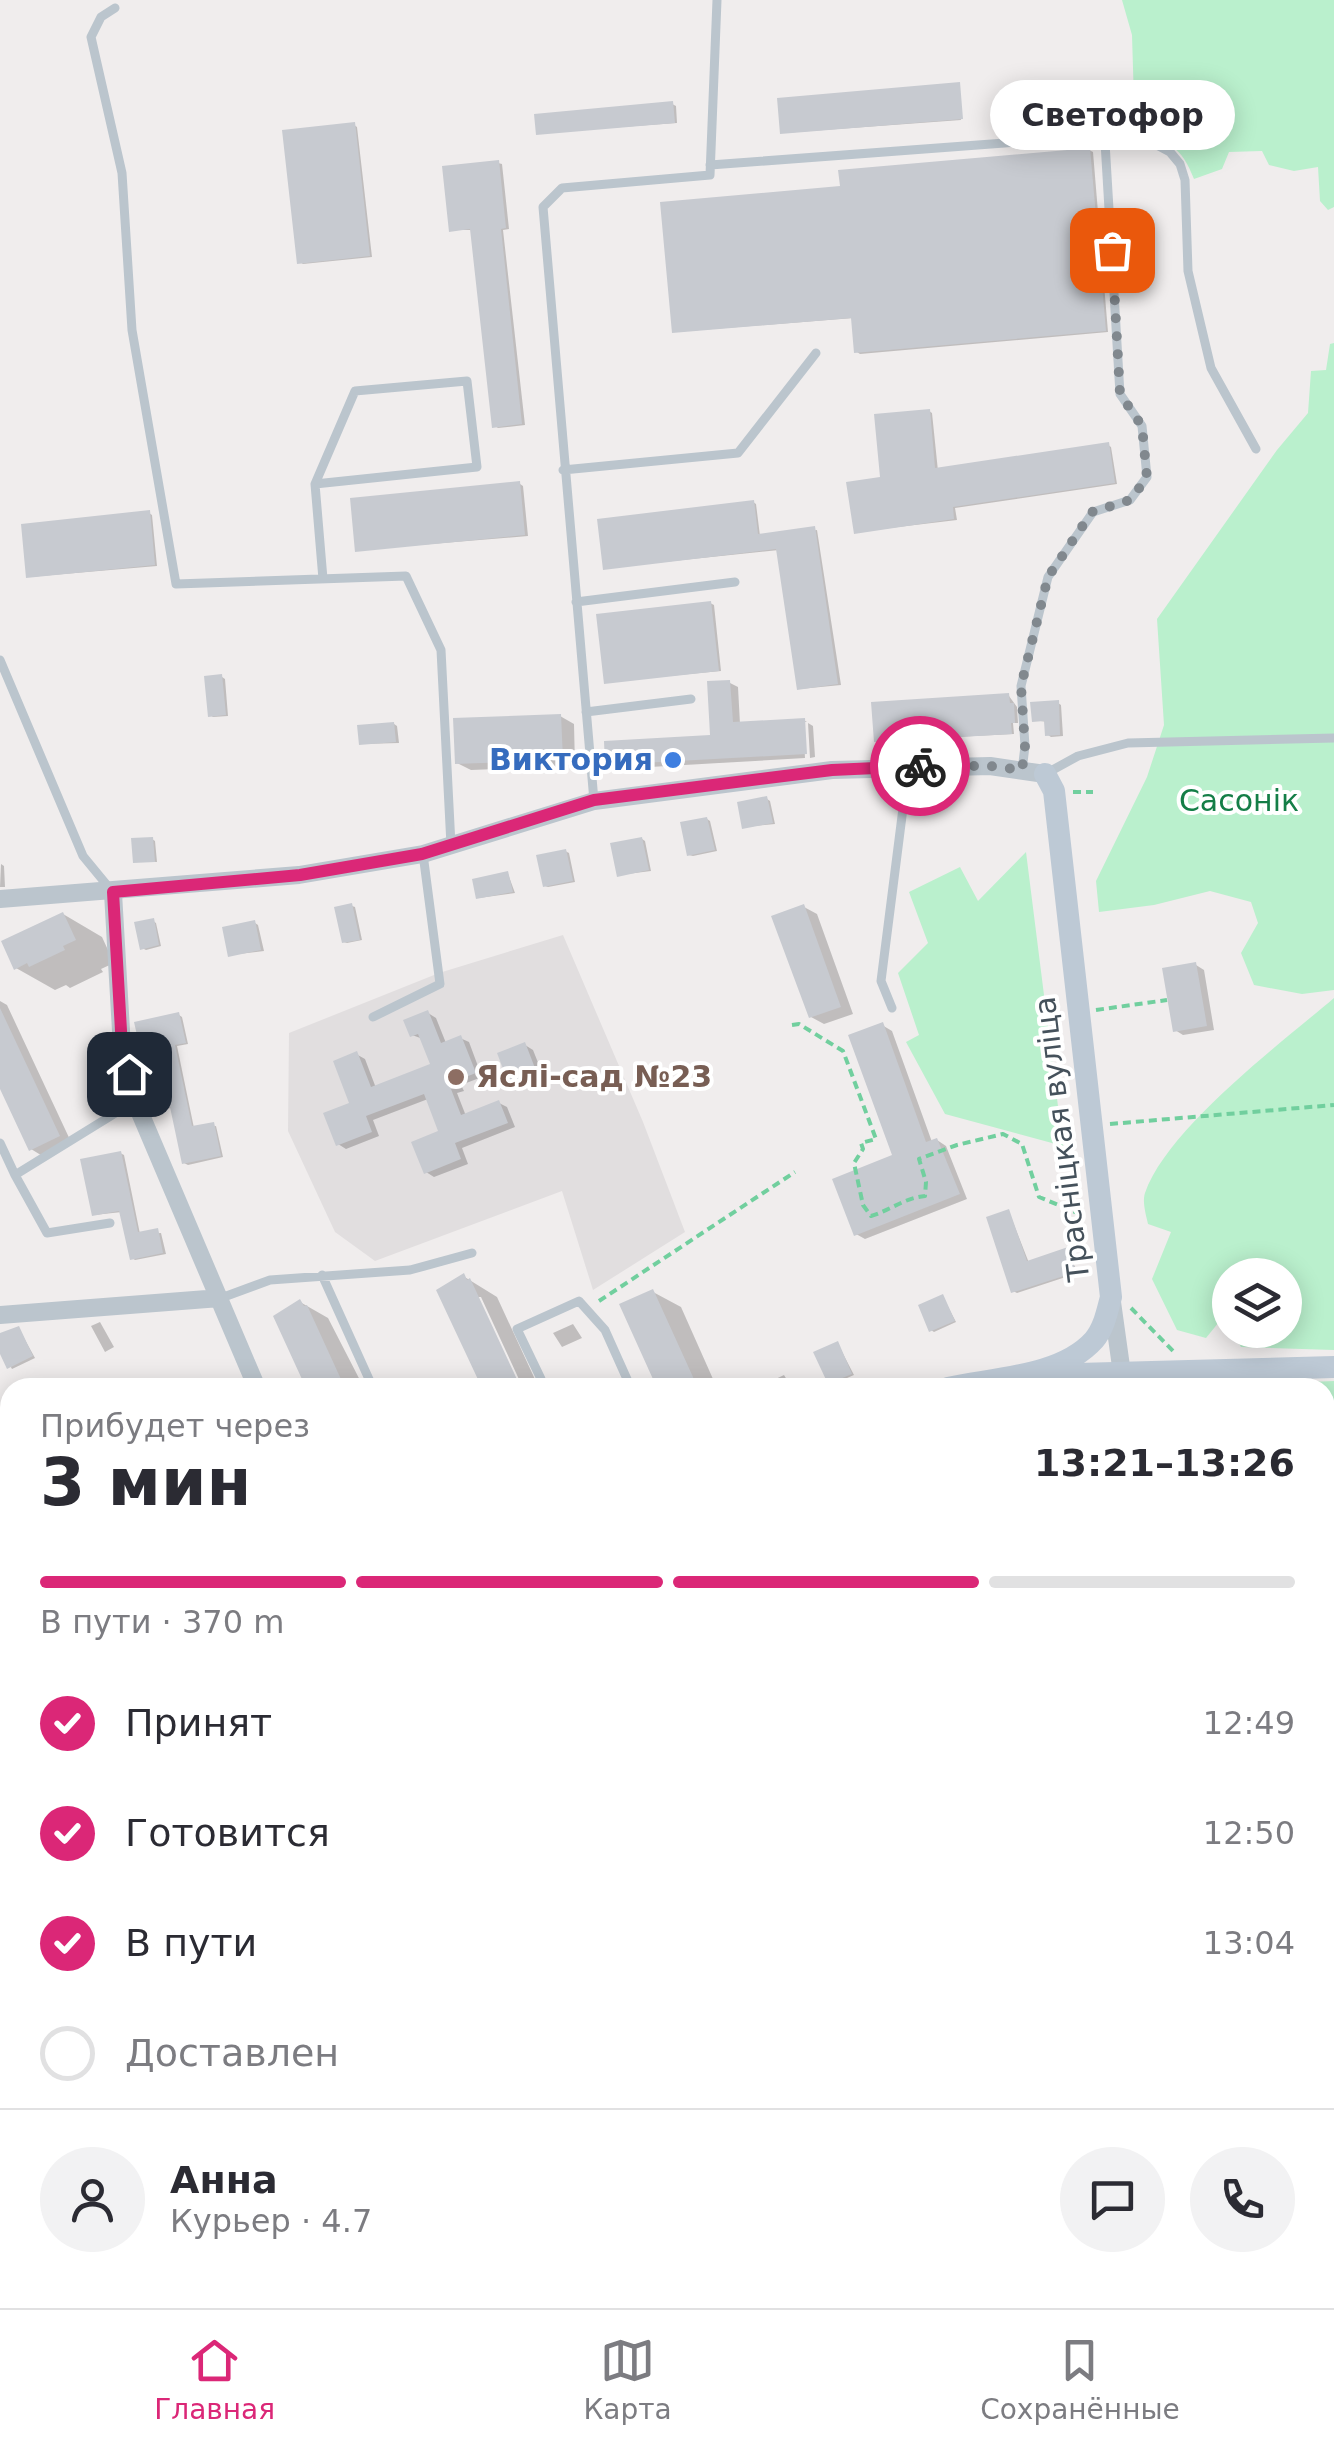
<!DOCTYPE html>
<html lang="ru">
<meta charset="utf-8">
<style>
body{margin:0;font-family:"DejaVu Sans",sans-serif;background:#f2f2f3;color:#2b2b33;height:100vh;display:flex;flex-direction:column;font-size:38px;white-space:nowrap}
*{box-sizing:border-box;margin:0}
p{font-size:32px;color:#7c7c81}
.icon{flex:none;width:55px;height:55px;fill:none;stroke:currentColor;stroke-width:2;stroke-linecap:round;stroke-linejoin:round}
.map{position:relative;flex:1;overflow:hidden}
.details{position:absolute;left:0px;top:1378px;width:1335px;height:932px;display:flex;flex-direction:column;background:#fff;border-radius:30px 30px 0 0;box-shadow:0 5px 25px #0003}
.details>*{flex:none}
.controls{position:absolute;left:1212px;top:1258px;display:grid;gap:20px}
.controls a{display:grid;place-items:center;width:90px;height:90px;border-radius:50%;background:#fff;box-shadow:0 5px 25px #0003;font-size:50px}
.pin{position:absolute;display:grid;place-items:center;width:85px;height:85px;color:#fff;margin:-42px;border-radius:20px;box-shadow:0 5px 15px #0006}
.courier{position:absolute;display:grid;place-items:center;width:100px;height:100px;margin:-50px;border:8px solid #db2777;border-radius:50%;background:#fff;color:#222;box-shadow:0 2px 12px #0007}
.bubble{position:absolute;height:70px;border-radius:35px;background:#fff;box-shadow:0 5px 25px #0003;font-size:32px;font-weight:700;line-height:70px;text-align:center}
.overview em{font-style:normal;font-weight:700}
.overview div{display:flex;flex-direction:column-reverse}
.overview{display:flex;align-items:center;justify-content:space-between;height:170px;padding:0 40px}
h1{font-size:65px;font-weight:700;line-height:75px}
.bar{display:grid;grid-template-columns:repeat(4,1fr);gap:15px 10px;align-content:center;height:120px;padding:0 40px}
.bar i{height:12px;border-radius:8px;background:#e1e1e2}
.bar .current{background:#db2777}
.bar p{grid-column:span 4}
.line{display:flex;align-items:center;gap:25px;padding:0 40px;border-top:2px solid #e1e1e2}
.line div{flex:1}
.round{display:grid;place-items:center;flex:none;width:105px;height:105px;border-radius:52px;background:#f2f2f3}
ol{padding:0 40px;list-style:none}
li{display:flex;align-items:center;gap:30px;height:110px}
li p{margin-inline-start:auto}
li .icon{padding:10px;border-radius:50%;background:#db2777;color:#fff;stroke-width:4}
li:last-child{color:#7c7c81}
li i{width:55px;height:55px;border:5px solid #e1e1e2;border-radius:50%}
.tabs{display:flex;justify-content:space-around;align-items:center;height:140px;border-top:2px solid #e1e1e2;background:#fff;font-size:28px;color:#7c7c81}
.tabs a{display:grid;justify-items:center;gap:5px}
.tabs .current{color:#db2777}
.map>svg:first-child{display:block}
</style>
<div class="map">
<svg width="1334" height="2308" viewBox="0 0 1334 2308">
<rect width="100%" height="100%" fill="#f0eded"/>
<path fill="#e1dedf" d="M563 935 643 1122 685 1232 593 1290 562 1191 375 1261 335 1232 288 1131 289 1033 439 973Z"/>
<path fill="#baf0cd" d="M1122 0H1334V207L1328 210 1320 201 1318 167 1294 171 1269 165 1262 151 1229 152 1222 169 1194 179C1182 148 1169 139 1135 135L1132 35Z
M1334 343V990L1302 994 1254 985 1241 953 1258 923 1251 902 1210 891 1154 905 1099 912 1096 881 1147 777 1164 725 1157 619 1277 450 1308 413 1311 371 1326 370 1330 344Z
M1026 852 1063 1146 945 1114 906 1042 919 1035 898 973 928 943 909 892 960 867 978 901Z
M1334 998V1350L1241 1347 1231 1330H1285V1275H1230V1328L1223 1317 1206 1338 1177 1330 1152 1279 1171 1232 1148 1224C1146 1215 1142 1202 1145 1193 1167 1129 1281 1043 1334 998Z
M1334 1381V1524L1325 1523V1388H1150Z
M8 1965 10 2226 2 2244 10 2258V2300H565L599 2308H21L0 2299V1970Z"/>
<path fill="#0003" d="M958 85 961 120 783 133Z
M672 104 676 106 677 123 538 133Z
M354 125 357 127 372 257 303 264 300 262Z
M1089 150 1093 152 1108 332 860 354 857 352 854 318 674 332 842 188Z
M498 163 502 164 509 229 503 230 525 425 498 428 495 426 473 230H452Z
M929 411 932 413 938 471 1108 445 1111 447 1117 484 955 508 957 520 856 532 883 479Z
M520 484 523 486 528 536 358 550Z
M753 502 756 504 760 536 817 530 841 685 800 689 779 550 606 568Z
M149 513 152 515 157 566 29 577Z
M710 603 714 605 721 671 606 682Z
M222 677 225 679 228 716 213 717 210 715Z
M730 683 738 687 740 724 805 721 807 722H803L805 758 616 769 608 764 713 738Z
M1009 696 1017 707 1018 723H1013L1014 734 876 741Z
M1058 703 1061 705 1063 736 1051 737 1048 735 1047 722 1034 720Z
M560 716 574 724 575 766 471 770 457 763Z
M808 723 813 726 815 757 810 758Z
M394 724 397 726 399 743 362 744Z
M767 799 770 801 775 824 745 827Z
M707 819 710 821 717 851 693 856 689 855Z
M152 839 155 841 157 862 136 861Z
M642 839 645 841 651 871 619 875Z
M565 851 569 853 575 882 548 887 545 886Z
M1 864 4 866 5 887H0Z
M508 874 515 893 479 898Z
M352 906 355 907 362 940 347 943 344 942Z
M804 907 817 914 853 1014 824 1024 811 1017Z
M63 914 102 937 114 963 101 969 103 972 70 988 66 985 55 990 16 968Z
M153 921 156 923 161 946 146 950 142 948Z
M255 923 258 925 264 951 230 955Z
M1196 965 1204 970 1214 1030 1183 1035 1175 1030Z
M0 1001 7 1005 72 1144 44 1157 31 1149 0 1083Z
M428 1013 436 1018 446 1043 460 1038 469 1042 482 1077 461 1085 464 1091 457 1093 466 1116 499 1103 507 1107 515 1127 462 1148 468 1164 434 1177 426 1172 442 1133 428 1099 373 1120 379 1136 346 1149 338 1144 353 1104 356 1054 365 1059 376 1088 433 1065 423 1039 412 1035Z
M179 1015 182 1017 188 1044 177 1046 194 1128 216 1126 223 1157 188 1165 184 1163 173 1108 156 1109Z
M882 1025 892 1031 932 1142 937 1140 946 1146 967 1199 865 1239 856 1234 895 1156Z
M525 1045 533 1050 545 1080 521 1090 512 1085Z
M120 1153 124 1155 140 1234 161 1233 166 1254 135 1260 132 1258 122 1212 94 1215Z
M1009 1212 1029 1263 1067 1250 1078 1273 1017 1293 1013 1291Z
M463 1276 497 1297 539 1388H523L481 1297H476Z
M653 1292 681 1307 717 1388H660Z
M943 1297 956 1322 934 1332 931 1330Z
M300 1302 328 1318 364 1388H309Z
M100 1322 114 1347 105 1352 91 1326Z
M573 1324 582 1338 562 1347 553 1333Z
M19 1329 35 1358 12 1369 0 1348V1336Z
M838 1344 854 1375 833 1384 830 1382Z
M784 1375 792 1388H759V1387Z
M211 1378 218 1388H191Z
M10 1469V1504L0 1508V1474Z
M1325 1573H1334V1605H1325Z
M1325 2040 1334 2041V2069L1325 2068Z
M1325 2214 1334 2215V2242L1325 2241Z
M822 2300H877L875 2308H820Z
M928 2300H966L965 2308 931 2304Z
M1064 2300 1094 2305 1097 2308H1063Z
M1176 2300 1205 2302 1208 2308H1174Z"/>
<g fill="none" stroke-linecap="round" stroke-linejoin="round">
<path stroke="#85dbee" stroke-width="5" d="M1325 1505 1334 1506
M1325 1737 1334 1739
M1325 2121 1334 2123"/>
</g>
<path fill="#c7cad0" d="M960 82 963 119 780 134 777 98Z
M673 101 675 123 536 135 534 114Z
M355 122 370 256 297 264 282 130Z
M1090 148 1106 331 854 353 851 318 672 333 660 202 840 186 838 170Z
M499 160 506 228 501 229 522 424 492 428 470 229 449 232 442 166Z
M930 409 935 468 1109 442 1115 483 953 507 954 519 854 534 846 482 880 477 874 414Z
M520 481 525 535 355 552 350 498Z
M754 500 758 534 815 526 838 684 797 690 776 549 603 570 597 519Z
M150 510 155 565 26 578 21 524Z
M711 601 719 671 604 684 596 614Z
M222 674 226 715 208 717 204 676Z
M730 680 733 722 805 718 807 754 605 765 604 741 710 735 707 681Z
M1009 693 1010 703H1014L1015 723H1011L1012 734 874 742 871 702Z
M1059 700 1060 735 1045 736 1044 721 1032 722 1030 702Z
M561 714 563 760 455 764 453 718Z
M394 722 396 742 359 745 357 725Z
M767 796 773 823 742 829 737 802Z
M707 817 715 850 687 856 680 822Z
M153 837 155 862 133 863 131 838Z
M642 837 649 870 617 877 610 843Z
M566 849 573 881 543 887 536 855Z
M508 871 513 892 476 899 472 879Z
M352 903 360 940 342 943 334 907Z
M804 904 841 1007 809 1018 771 916Z
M63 912 76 940 63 946 65 950 29 967 27 963 14 970 1 941Z
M154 918 159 945 140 950 134 922Z
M255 920 261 950 228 957 222 927Z
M1196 962 1207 1026 1173 1032 1162 968Z
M0 1008 60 1136 29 1151 0 1089Z
M428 1010 441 1043 461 1035 476 1073 455 1081 457 1087 451 1089 461 1115 499 1100 508 1123 455 1143 461 1159 424 1174 411 1142 438 1131 424 1094 366 1116 372 1132 336 1146 323 1113 349 1103 333 1061 357 1051 371 1087 430 1064 418 1034 410 1037 403 1020Z
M179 1012 186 1043 175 1045 192 1126 214 1122 221 1156 182 1164 170 1107 154 1110 134 1022Z
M883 1022 926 1142 937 1138 960 1194 854 1236 832 1179 892 1155 848 1035Z
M525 1042 538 1076 510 1087 497 1053Z
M121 1151 138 1232 158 1228 163 1253 130 1260 119 1211 92 1216 80 1159Z
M1009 1209 1027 1261 1068 1247 1076 1272 1011 1293 986 1217Z
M464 1273 467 1280 470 1278 521 1388H482L436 1290Z
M653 1289 698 1388H657L619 1304Z
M943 1294 955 1321 929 1332 918 1305Z
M300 1299 304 1306 307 1305 345 1388H306L273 1316Z
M19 1326 33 1356 7 1369 0 1354V1333Z
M838 1341 852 1374 828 1384 813 1352Z"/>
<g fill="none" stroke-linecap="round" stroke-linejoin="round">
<path stroke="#71cf9e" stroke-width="4" stroke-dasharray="8 5" stroke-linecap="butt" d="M1073 792H1093
M1096 1010 1167 1000
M792 1025 799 1024 843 1051 876 1139 861 1143 863 1149 854 1163 863 1205 871 1216C891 1210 904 1198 925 1196L926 1182 919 1159 957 1145 1003 1134 1022 1144 1039 1197 1080 1214
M1110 1124 1334 1105
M599 1301 795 1172
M1131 1308 1173 1351
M0 2263 10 2244"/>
<path stroke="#bbc5cd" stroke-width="9" d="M115 8 101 17 91 37 122 173 132 330 176 584 406 576 441 650 451 845
M1105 142 1155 144 1170 152 1180 164 1185 180 1188 271 1211 368 1256 449
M710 165 1099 136 1105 142 1120 394 1142 426 1147 477 1130 500 1093 512 1048 577 1021 686 1025 746 1022 771
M563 470 738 453 816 353
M315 484 477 467 467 381 355 391 315 484 323 579
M576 602 735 582
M0 660 83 856 111 890
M586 712 691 699
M1047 773 1078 756 1128 743 1334 738
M594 801 543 207 562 188 710 175 717 0
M892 1008 881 981 908 769
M373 1017 440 984 423 854
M0 1143 15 1175 135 1101
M15 1175 47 1233 110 1223
M322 1275 373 1388
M221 1298 270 1280 410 1270 472 1253
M541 1379 517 1329 579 1301 605 1330 631 1388"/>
<path stroke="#bbc5cd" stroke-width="18" d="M113 893 122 1048 135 1101 257 1388
M0 899 299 875 423 854 594 801 832 770 990 766 1045 774
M1112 1302 1124 1388
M0 1315 220 1298
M1325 1529 1334 1530
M0 1547 10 1541
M1325 1908 1334 1910
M0 1922 10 1935
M685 2300 723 2308
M1141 2308 1143 2300"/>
<path stroke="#bdc9d5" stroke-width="22" d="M1041 1375 1334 1367
M948 1388C993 1378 1061 1377 1094 1340 1104 1328 1107 1312 1111 1297L1054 791 1045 774
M0 1822 10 1817"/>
<defs>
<path id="rail" d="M0 2306 4 2308"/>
</defs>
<use href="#rail" stroke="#afb3b8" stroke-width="9"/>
<use href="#rail" stroke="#fff" stroke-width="5" stroke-dasharray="15" stroke-linecap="butt"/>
</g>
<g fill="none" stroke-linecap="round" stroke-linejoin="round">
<path stroke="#81888e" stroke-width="10" stroke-dasharray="0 18" d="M920 766H990L1022 770 1025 746 1021 686 1048 577 1092 512 1130 500 1147 478 1142 426 1120 394 1112 250"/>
<path stroke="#db2777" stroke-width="12" d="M129 1074 122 1048 113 892 300 875 422 854 594 800 832 770 920 766"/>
</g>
<circle fill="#3f7fe0" stroke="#fff" stroke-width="4" cx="673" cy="760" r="10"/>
<circle fill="#8d6e63" stroke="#fff" stroke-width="4" cx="456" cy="1077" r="10"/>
<g text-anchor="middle" stroke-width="8" stroke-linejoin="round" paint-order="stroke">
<g font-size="30" font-weight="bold" fill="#366cbe" stroke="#fff" text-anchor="end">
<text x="653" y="770">Виктория</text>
</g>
<g font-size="30" fill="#147e47" stroke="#fff">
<text x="1239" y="811">Сасонік</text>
</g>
<g font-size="30" font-weight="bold" fill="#785e54" stroke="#fff" text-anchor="start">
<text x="476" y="1087">Яслі-сад №23</text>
</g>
<g font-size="30" fill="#45515b" stroke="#fff">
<text transform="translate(1062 1139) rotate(-97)" y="10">Трасніцкая вуліца</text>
</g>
</g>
</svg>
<div class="controls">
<a><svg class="icon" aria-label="layers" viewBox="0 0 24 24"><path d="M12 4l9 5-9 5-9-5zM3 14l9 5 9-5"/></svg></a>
</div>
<div class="pin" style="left:1112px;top:250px;background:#ea580c"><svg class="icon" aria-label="bag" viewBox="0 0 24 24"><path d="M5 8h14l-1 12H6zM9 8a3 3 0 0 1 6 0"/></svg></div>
<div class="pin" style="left:129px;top:1074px;background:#1f2937"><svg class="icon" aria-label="home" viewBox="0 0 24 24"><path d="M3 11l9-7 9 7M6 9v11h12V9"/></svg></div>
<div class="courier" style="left:920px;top:766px"><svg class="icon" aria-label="bike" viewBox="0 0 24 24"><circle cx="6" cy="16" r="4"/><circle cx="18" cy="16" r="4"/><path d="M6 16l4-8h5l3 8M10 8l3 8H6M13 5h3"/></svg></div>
<div class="bubble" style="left:990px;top:80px;width:245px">Светофор</div>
<section class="details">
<div class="overview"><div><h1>3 мин</h1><p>Прибудет через</p></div><em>13:21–13:26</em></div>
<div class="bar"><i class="current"></i><i class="current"></i><i class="current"></i><i></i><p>В пути · 370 m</p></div>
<ol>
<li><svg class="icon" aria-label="check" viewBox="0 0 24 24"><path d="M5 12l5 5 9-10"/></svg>Принят<p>12:49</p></li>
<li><svg class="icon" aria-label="check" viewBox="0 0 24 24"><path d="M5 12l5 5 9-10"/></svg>Готовится<p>12:50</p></li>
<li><svg class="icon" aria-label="check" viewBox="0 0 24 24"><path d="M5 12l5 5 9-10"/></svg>В пути<p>13:04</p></li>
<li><i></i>Доставлен</li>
</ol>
<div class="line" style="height:180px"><a class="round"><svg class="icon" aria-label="person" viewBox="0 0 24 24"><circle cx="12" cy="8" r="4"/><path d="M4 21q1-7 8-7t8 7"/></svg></a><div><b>Анна</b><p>Курьер · 4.7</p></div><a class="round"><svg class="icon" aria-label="chat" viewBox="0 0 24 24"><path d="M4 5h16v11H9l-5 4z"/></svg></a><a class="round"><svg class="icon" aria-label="phone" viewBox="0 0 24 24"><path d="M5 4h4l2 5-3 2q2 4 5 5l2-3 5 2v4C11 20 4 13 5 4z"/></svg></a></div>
</section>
</div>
<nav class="tabs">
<a class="current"><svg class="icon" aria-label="home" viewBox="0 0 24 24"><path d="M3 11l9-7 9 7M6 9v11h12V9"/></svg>Главная</a>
<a><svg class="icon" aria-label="map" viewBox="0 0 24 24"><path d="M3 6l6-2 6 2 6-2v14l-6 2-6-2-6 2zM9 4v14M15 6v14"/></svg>Карта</a>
<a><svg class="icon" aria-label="saved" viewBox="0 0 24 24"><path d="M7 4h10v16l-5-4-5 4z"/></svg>Сохранённые</a>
</nav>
